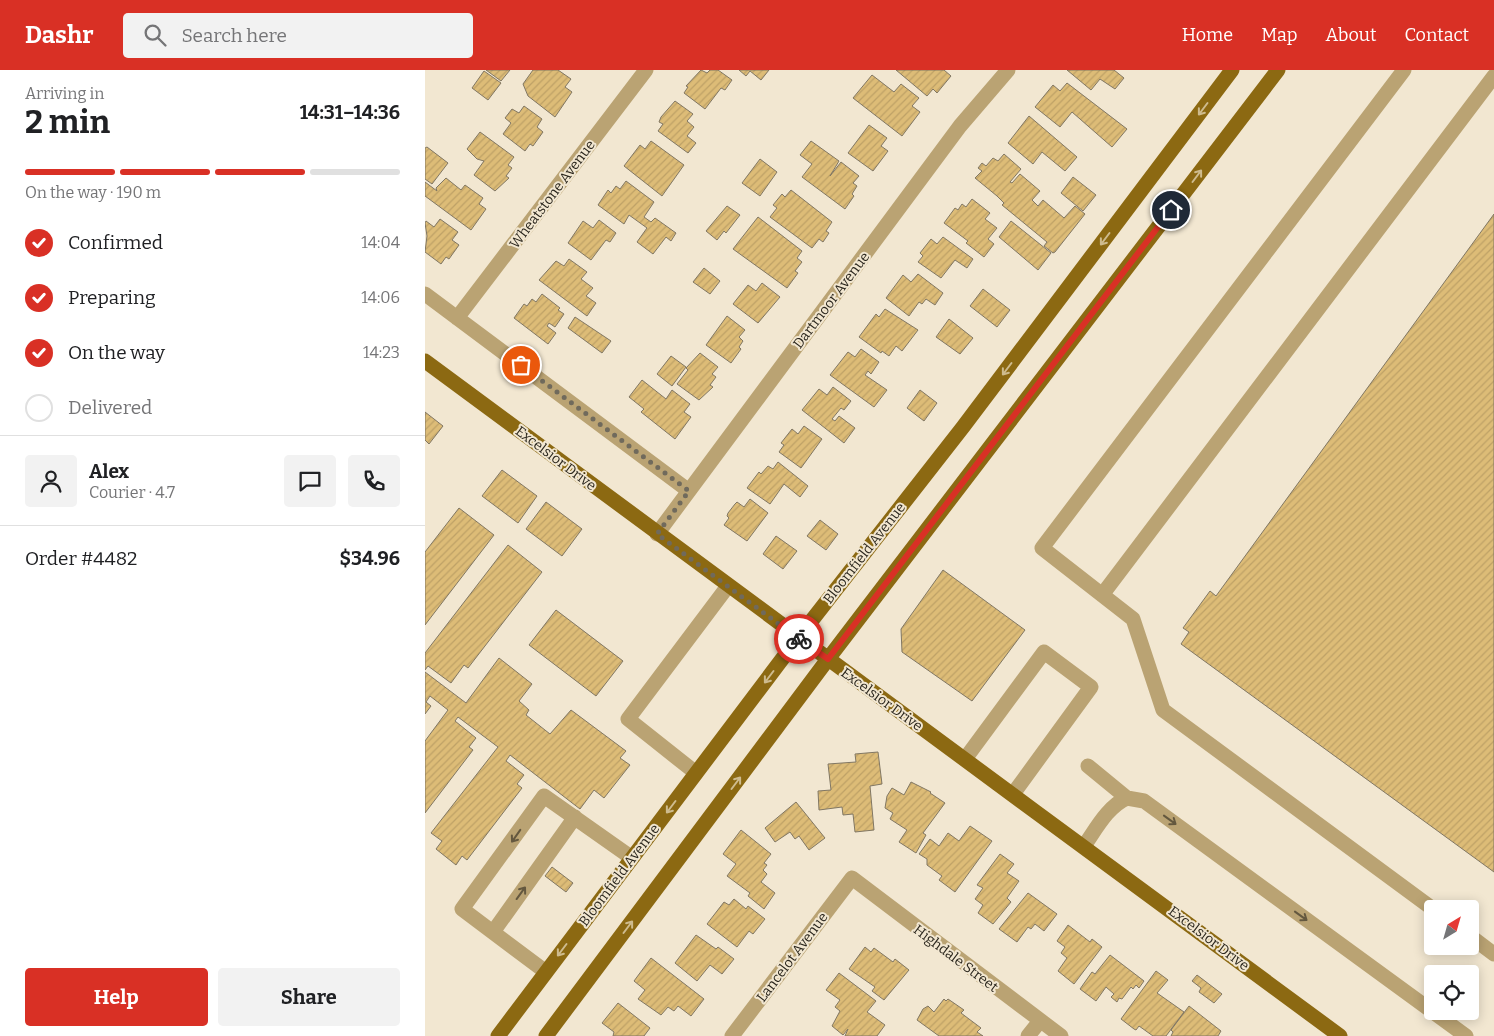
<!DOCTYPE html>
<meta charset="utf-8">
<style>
body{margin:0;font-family:Bitter,serif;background:#f2f2f2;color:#202124;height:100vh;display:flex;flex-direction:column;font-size:19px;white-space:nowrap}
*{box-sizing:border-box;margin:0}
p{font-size:16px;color:#757577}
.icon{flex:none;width:28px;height:28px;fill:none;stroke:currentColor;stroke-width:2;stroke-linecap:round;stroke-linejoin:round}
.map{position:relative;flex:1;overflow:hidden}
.panel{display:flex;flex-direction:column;background:#fff;width:425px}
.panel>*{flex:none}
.needle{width:32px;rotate:37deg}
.tools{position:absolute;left:999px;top:830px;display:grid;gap:10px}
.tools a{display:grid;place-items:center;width:55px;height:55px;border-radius:5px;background:#fff;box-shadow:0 2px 12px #0003;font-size:25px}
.pin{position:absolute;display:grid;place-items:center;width:42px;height:42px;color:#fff;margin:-21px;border:2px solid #fff;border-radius:50%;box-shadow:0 1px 5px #0007}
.courier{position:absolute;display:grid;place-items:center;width:50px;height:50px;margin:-25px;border:4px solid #d93025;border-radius:50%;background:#fff;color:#222;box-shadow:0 1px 6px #0007}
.head em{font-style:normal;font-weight:700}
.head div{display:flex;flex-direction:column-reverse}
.head{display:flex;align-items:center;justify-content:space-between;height:85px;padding:0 25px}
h1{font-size:32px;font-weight:700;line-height:38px}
.bar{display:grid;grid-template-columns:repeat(4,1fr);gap:8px 5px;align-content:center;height:60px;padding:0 25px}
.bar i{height:6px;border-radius:4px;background:#e0e0e0}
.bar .on{background:#d93025}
.bar p{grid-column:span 4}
.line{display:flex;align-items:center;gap:12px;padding:0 25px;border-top:1px solid #e0e0e0}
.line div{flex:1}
.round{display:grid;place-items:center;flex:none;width:52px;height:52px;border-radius:5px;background:#f2f2f2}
ol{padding:0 25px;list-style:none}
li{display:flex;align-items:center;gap:15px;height:55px}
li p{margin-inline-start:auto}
li .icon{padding:5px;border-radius:50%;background:#d93025;color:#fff;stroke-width:4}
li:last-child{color:#757577}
li i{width:28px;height:28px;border:2px solid #e0e0e0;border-radius:50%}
.action{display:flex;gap:10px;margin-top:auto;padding:10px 25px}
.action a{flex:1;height:58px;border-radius:5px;background:#d93025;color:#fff;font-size:20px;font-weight:700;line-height:58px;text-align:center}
.action a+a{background:#f2f2f2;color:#202124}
header{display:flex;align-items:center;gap:30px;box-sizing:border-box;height:70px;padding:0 25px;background:#d93025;color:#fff}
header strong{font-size:24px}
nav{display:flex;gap:28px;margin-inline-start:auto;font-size:18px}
.search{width:350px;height:45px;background:#f2f2f2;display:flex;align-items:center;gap:12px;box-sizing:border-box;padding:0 18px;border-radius:5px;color:#757577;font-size:19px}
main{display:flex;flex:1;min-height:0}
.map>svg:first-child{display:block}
</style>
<header>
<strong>Dashr</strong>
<div class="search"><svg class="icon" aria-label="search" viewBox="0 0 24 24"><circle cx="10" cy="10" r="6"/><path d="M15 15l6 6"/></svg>Search here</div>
<nav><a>Home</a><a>Map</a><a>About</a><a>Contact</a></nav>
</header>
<main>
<section class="panel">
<div class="head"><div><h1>2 min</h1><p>Arriving in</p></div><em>14:31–14:36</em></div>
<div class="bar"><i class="on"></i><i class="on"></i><i class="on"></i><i></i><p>On the way · 190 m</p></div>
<ol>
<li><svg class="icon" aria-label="check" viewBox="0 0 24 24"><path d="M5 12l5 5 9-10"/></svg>Confirmed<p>14:04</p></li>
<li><svg class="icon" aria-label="check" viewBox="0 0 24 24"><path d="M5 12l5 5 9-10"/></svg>Preparing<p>14:06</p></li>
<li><svg class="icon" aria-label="check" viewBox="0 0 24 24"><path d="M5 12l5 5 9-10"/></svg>On the way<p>14:23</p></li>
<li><i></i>Delivered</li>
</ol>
<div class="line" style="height:90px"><a class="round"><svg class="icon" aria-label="person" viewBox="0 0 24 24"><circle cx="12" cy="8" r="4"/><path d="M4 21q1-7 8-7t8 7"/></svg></a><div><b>Alex</b><p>Courier · 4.7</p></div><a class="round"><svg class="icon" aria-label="chat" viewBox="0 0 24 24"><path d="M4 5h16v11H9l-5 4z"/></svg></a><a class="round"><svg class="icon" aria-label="phone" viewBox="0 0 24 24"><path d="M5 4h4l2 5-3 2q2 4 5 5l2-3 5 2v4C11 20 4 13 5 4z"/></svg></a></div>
<div class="line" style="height:65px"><div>Order #4482</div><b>$34.96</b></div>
<div class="action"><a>Help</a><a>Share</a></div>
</section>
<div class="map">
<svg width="1069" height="966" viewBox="0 0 1069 966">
<defs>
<pattern id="building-hatch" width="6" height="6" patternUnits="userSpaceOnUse" patternTransform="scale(1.25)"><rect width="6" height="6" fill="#ddbc77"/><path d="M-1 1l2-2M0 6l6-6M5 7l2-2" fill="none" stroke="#bea166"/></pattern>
</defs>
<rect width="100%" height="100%" fill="#f2e7d1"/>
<path fill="url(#building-hatch)" stroke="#817763" d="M61 0H85L76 11Z
M108 0H133L146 9 140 17 147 22 130 47 103 26 98 14Z
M276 0 282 3 285 0H293L307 10 300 20 296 18 280 39 259 23 263 17 261 16Z
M314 0H344L336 10 325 1 321 6Z
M471 0H519L526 6 512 23 508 19 502 26Z
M642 0H689L699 8 690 19 675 9 666 20Z
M59 1 76 13 63 30 47 18Z
M447 5 469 22 476 14 494 28 487 36 495 42 477 66 428 28Z
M642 13 702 59 687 77 647 42 635 57 610 37 628 15 635 21Z
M250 31 268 44 262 51 269 57 262 66 271 73 263 83 233 61 238 54 234 52 236 47Z
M99 36 117 49 112 57 118 62 108 76 105 74 100 81 78 64 86 53 80 48 87 39 94 43Z
M604 46 652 87 640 101 617 82 608 94 583 73Z
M444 55 462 68 456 76 463 81 448 101 423 83Z
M55 62 89 87 83 95 87 98 81 106 84 108 70 121 49 105 59 91 52 89 42 79Z
M226 71 259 95 237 126 199 96 215 75 220 79Z
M386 71 414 91 405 106 416 92 434 106 428 113 432 116 427 124 429 126 420 139 377 107 387 94 375 85Z
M2 77 23 93 7 114 0 109V78Z
M579 84 596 99 585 112 587 113 595 104 615 121 607 130 613 136 618 130 639 148 650 136 660 144 630 182 628 183 619 176 622 172 577 135 579 133 572 126 550 108 557 101 553 98 557 93 561 96 568 88 573 91Z
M335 89 352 102 335 126 317 113Z
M648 107 671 125 658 141 636 123Z
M21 108 36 120 40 115 58 128 54 134 61 139 46 160 0 126V112L12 121 11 118Z
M201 111 229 132 219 147 226 152 230 148 251 163 246 171 241 167 228 184 212 172 222 158 204 145 199 154 173 135 183 120 186 123 191 116 195 119Z
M366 120 407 152 401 161 404 163 398 172 394 169 387 178 345 147 352 138 348 135 357 124 360 127Z
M547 129 565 143 560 149 572 158 563 169 569 174 559 187 541 173 543 171 519 153 530 138 533 140 537 134 541 137Z
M302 136 315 145 301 163 299 161 292 170 281 161Z
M1069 144V802L756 574 764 562 758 558 785 521 791 526Z
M333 147 377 181 372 188 377 192 370 201 373 203 362 218 308 179Z
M15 149 33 162 27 170 34 175 24 189 21 187 16 194 0 182 2 166 0 153 1 151 9 157Z
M174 150 191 163 185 172 181 170 166 190 143 173 158 151 168 158Z
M586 151 626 183 613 200 574 167Z
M518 167 548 189 542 198 530 190 516 208 493 192 498 186 495 183 506 169 512 174Z
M144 189 162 202 156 209 168 218 161 226 171 233 162 246 114 210 131 191 139 196Z
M279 198 295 211 285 224 268 212Z
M493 204 518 223 510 235 501 229 497 234 494 232 484 246 461 228 478 205 486 212Z
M337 213 355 227 333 253 308 234 323 215 331 221Z
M558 219 585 240 572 257 545 236Z
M117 224 135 238 133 240 139 244 130 257 124 253 122 256 131 263 123 274 89 248 99 234 102 236 107 229 111 232Z
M460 239 493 260 477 281 471 276 464 286 457 281 456 283 434 267 451 244 454 247Z
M302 246 320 260 314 267 318 271 314 277 316 279 306 293 281 275Z
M150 247 186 271 177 283 143 258Z
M524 249 548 268 535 284 511 267Z
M436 279 454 292 446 304 443 301 440 305 462 320 449 337 405 305 423 282 430 287Z
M275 283 293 297 287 304 291 307 285 315 288 317 274 330 252 314 263 300 261 298Z
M246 286 261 297 247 316 232 304Z
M217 310 241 329 247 320 265 334 259 342 266 347 250 369 216 342 219 339 204 327Z
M408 317 426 331 419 340 416 338 407 349 410 351 414 346 430 358 419 373 377 340 394 319 402 325Z
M495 320 512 333 499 351 482 338Z
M0 342 18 356 4 374 0 370Z
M379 356 397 369 376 398 354 382 359 375 356 373 367 359 373 364Z
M353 392 383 416 375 427 359 414 345 434 322 418 334 402 336 404 343 396 348 399Z
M77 400 112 426 93 453 57 426Z
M325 429 343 443 322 471 299 455 304 448 302 446 303 443 310 434 312 432 319 437Z
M121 432 157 459 137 486 101 459Z
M34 438 69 465 0 555V482Z
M395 450 413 464 401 480 382 466Z
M351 466 372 481 358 499 338 484Z
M83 475 117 502 43 598 39 595 26 613 3 596 0 600V583Z
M518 500 600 560 547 631 477 582 476 559Z
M131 540 198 591 171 626 104 575Z
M74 588 107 614 94 631 104 640 101 645 125 664 146 640 201 681 195 688 205 695 179 728 169 720 155 739 85 685 81 691 99 705 92 714 97 718 42 790 37 786 31 795 11 779 17 771 6 763 73 677 33 647 30 651 51 668 44 677 48 680 0 743V671L23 640 5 626 1 632 6 636 0 644V602L41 633Z
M453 682 457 714 445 716 449 760 430 762 428 744 418 745 417 737 394 740 393 721 406 720 403 694 431 692 430 684Z
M486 712 506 722 505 723 520 733 498 763 501 765 491 783 474 772 482 760 465 749 468 743 460 738 462 726 467 718 479 725Z
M371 732 400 768 384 780 374 766 370 769 365 762 350 772 340 758Z
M545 756 567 771 530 822 514 810 517 806 502 795V789L494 784 505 769 514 776 523 763 534 771Z
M316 760 346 784 339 793 342 795 338 800 342 804 336 812 350 823 339 839 323 826 325 823 302 806 311 794 298 784Z
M575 784 589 794 582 803 594 811 582 828 586 832 568 854 553 843 558 835 550 829 558 818 552 815Z
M127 797 148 813 141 822 120 806Z
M603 823 632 844 619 861 610 854 606 859 603 857 592 872 574 859Z
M309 829 321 839 323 836 340 849 328 864 324 861 312 877 282 854 299 832 304 835Z
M643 855 665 872 667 869 677 877 649 914 633 901 642 888 636 883 640 877 632 871Z
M271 865 291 879 293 877 309 889 297 904 285 895 272 911 250 893Z
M440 877 446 882 449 878 468 892 470 889 484 900 459 930 447 921 450 917 424 899Z
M685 885 719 911 714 918 711 915 708 919 706 917 697 929 694 928 692 932 686 927 689 924 681 917 671 931 655 919 667 902 670 904Z
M226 888 279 929 266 946 253 936 249 941 243 937 236 945 213 929 220 920 209 911Z
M731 901 743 910 732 923 759 942 741 966H728L714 956 711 960 709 959 696 949Z
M414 903 451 931 442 942 460 955 452 966H420L423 959 418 965 407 956 415 941 410 937 415 930 401 920Z
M772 905 797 924 789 933 774 922 776 918 767 911Z
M519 929 521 931 523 929 539 940 536 943 556 958 552 962 558 966H514L492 950 498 939 503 936 509 942Z
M193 933 225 958 219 966H188L189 962 177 953Z
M764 936 796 961 793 966H746L748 962 746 960Z"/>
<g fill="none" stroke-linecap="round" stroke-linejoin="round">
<path stroke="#baa373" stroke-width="15" d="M979 0 617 478 708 549 738 640 1008 839
M0 224 264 421
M32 248 221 0
M232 464 535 56 583 0
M677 525 1069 6
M540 689 619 582 666 617 588 724
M663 696 702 728 719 731 1041 966
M271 703 203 649 303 516
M659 776C671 759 683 736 702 728
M68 862 150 747
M1045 866 1069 884
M121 902 37 839 119 726 207 788
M307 966 427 808 636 966
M603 966 615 951"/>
<path stroke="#8c6912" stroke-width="15" d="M0 291C304 517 610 741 915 966
M73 966 373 568 538 357 807 0
M121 966 403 589 853 0"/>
</g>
<defs><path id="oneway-shaft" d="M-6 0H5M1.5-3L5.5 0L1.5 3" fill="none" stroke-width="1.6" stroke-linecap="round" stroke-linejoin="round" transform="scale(1.25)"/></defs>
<g stroke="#cebb8e">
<use href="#oneway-shaft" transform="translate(778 39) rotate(127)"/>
<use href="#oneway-shaft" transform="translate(772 106) rotate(-53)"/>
<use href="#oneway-shaft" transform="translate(680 169) rotate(127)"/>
<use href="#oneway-shaft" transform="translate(582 299) rotate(127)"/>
<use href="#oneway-shaft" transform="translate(344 607) rotate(127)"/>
<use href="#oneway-shaft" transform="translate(311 713) rotate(-53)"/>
<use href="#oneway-shaft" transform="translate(246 737) rotate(127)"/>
<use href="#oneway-shaft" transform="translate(203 857) rotate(-53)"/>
<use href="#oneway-shaft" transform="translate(137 880) rotate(127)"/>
</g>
<g stroke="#64583f">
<use href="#oneway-shaft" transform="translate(745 750) rotate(36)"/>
<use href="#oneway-shaft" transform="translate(91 766) rotate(125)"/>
<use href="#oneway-shaft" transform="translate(96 823) rotate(-54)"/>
<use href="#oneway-shaft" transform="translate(876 846) rotate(36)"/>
</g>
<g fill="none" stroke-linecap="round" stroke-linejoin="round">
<path stroke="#706a5c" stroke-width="5" stroke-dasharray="0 9" d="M96 295 264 421 232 464 374 569"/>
<path stroke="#d93025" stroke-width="6" d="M374 569 403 589 746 140"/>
</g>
<g text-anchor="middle" stroke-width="4" stroke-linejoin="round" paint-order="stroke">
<g font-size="14" fill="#2a261d" stroke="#f2e7d1">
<text transform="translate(127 124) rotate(-53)" y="5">Wheatstone Avenue</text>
<text transform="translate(406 230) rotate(-53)" y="5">Dartmoor Avenue</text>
<text transform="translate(131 388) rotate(37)" y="5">Excelsior Drive</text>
<text transform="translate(439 483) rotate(-52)" y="5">Bloomfield Avenue</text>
<text transform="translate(457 629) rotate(36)" y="5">Excelsior Drive</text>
<text transform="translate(194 805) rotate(-53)" y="5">Bloomfield Avenue</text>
<text transform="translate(784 868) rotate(37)" y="5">Excelsior Drive</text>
<text transform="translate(367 887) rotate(-53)" y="5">Lancelot Avenue</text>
<text transform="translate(531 888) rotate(37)" y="5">Highdale Street</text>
</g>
</g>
</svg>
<div class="tools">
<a><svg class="needle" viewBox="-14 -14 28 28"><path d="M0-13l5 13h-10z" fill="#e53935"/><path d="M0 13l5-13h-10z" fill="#757577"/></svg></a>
<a><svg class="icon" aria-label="locate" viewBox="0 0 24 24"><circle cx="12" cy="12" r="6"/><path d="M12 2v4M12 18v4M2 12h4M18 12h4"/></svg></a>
</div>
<div class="pin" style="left:96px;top:295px;background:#ea580c"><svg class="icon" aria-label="bag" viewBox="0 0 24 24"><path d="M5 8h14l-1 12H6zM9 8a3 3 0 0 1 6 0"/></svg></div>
<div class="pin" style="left:746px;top:140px;background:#1f2937"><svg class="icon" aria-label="home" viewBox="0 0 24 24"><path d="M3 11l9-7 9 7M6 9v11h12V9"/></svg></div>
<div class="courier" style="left:374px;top:569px"><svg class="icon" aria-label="bike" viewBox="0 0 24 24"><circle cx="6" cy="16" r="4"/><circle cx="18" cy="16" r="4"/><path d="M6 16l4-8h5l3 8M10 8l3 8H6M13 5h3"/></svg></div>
</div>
</main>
